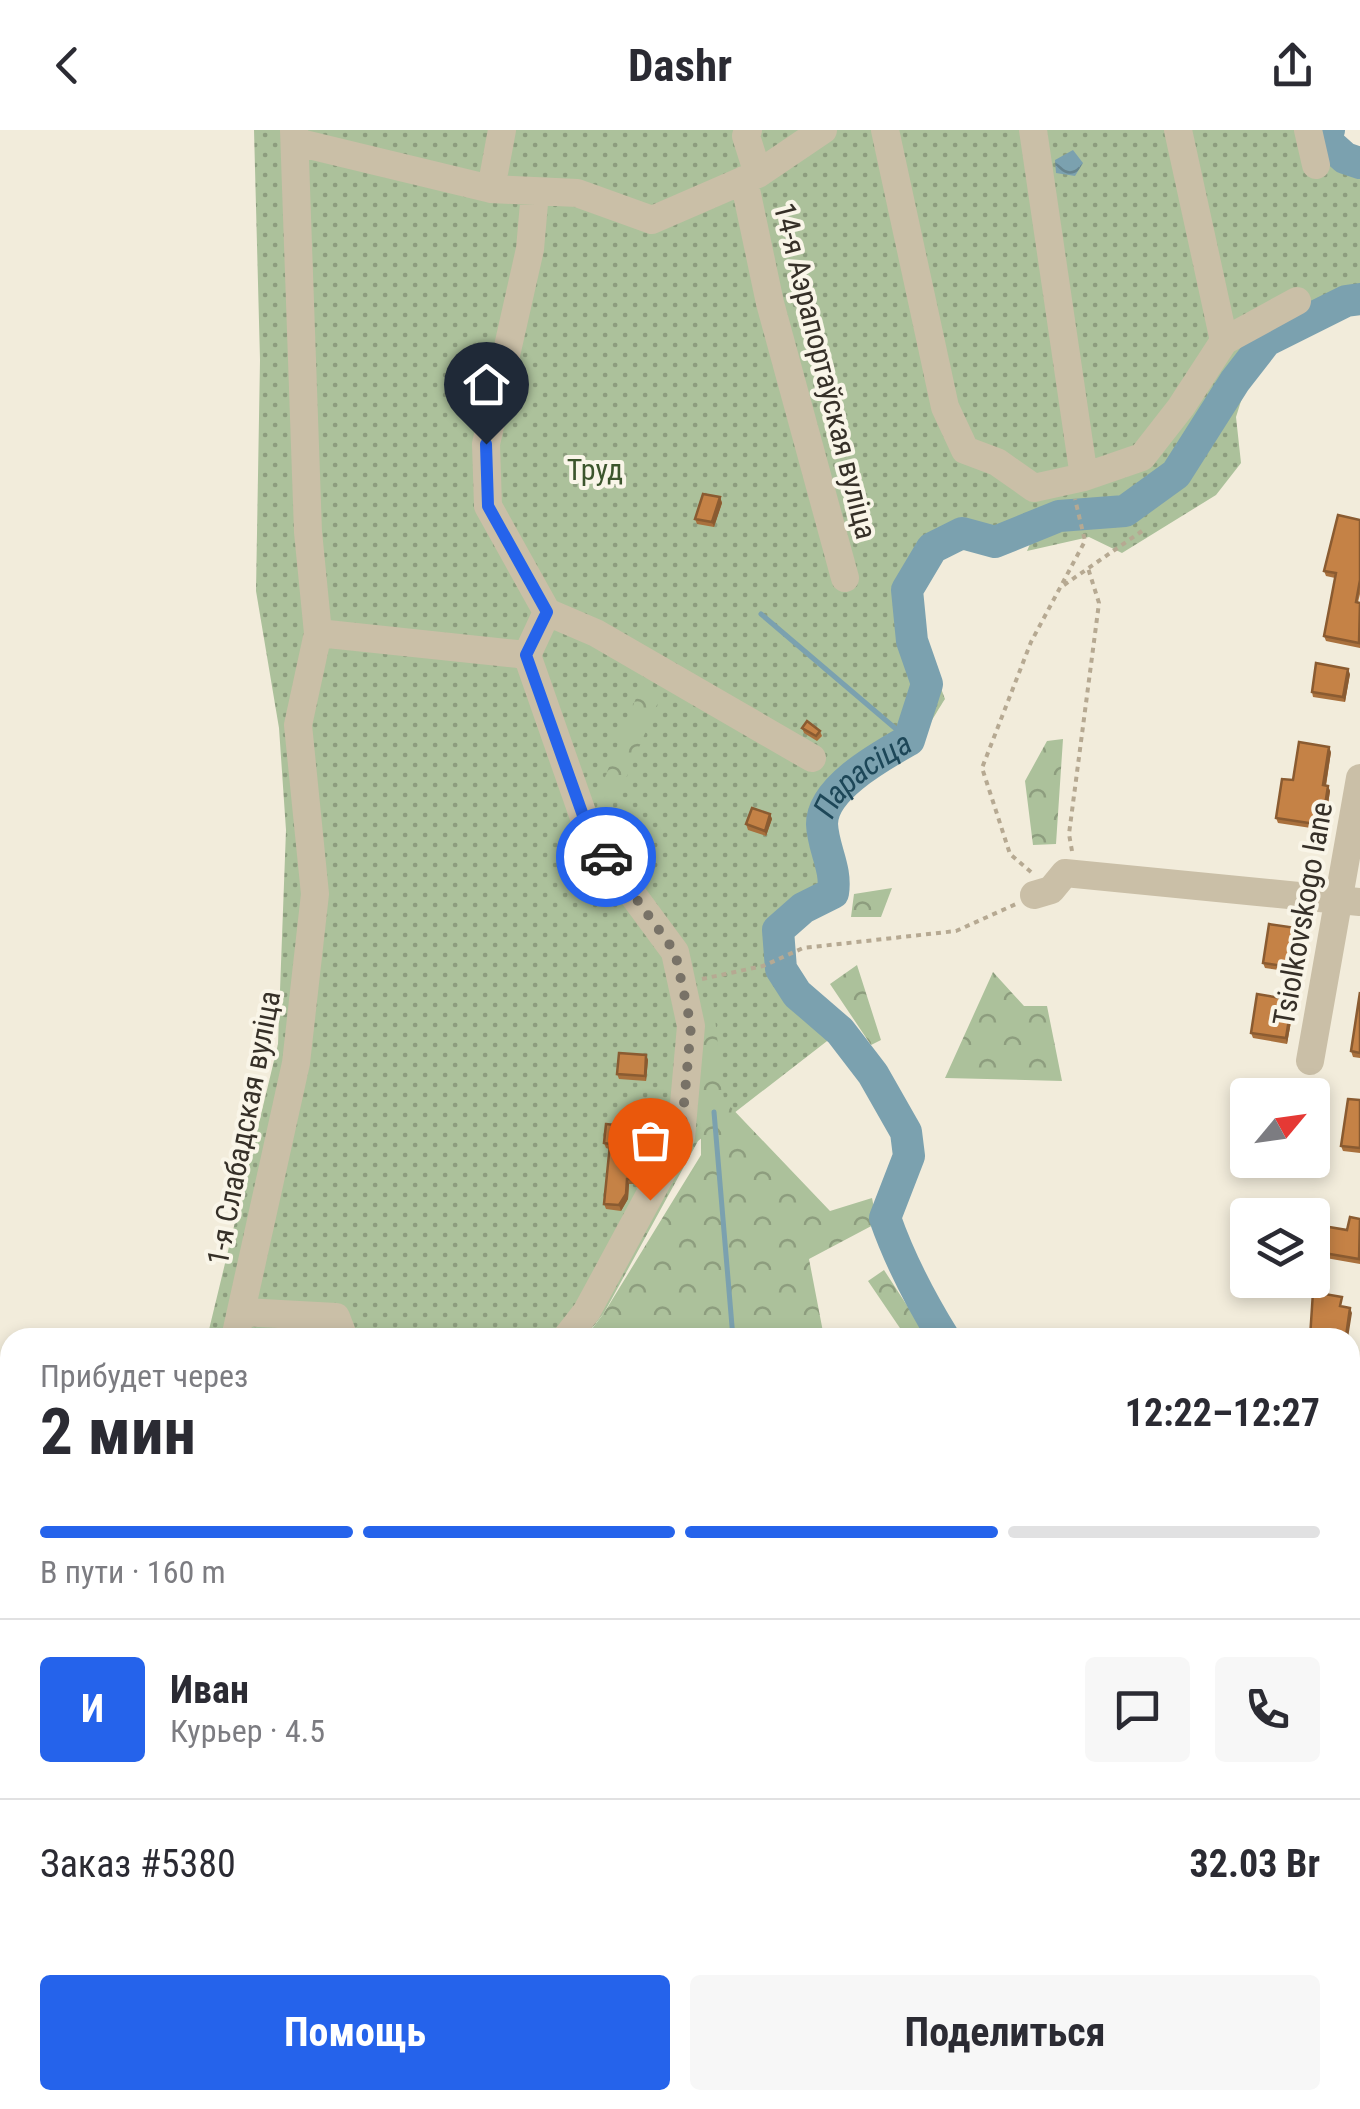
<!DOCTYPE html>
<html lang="ru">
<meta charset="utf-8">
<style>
body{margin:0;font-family:"Roboto Condensed",sans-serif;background:#f7f7f7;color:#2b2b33;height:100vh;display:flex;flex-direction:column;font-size:38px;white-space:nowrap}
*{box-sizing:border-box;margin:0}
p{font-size:32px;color:#7c7c81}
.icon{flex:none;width:55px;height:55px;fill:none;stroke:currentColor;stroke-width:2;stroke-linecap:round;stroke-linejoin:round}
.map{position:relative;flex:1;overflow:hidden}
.side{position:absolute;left:0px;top:1198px;width:1360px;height:782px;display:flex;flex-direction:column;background:#fff;border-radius:30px 30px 0 0;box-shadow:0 5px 15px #0003}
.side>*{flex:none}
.needle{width:65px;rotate:61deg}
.tools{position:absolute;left:1230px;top:948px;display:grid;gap:20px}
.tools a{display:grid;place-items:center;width:100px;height:100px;border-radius:10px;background:#fff;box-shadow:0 5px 15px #0003;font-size:50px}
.pin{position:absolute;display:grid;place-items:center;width:85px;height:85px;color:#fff;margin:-102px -42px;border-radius:50% 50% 50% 0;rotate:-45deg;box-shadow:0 0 10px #0007}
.pin .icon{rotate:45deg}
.courier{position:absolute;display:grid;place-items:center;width:100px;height:100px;margin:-50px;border:8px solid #2563eb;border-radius:50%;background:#fff;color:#222;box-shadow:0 2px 12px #0007}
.headline em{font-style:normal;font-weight:700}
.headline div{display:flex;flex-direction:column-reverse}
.headline{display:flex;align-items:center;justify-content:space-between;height:170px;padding:0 40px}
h1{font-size:65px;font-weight:700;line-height:75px}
.bar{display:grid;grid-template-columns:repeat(4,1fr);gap:15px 10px;align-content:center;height:120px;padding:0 40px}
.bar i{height:12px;border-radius:8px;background:#e1e1e2}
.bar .active{background:#2563eb}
.bar p{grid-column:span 4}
.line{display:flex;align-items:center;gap:25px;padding:0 40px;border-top:2px solid #e1e1e2}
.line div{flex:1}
.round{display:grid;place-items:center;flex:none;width:105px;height:105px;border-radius:10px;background:#f7f7f7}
.button{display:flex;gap:20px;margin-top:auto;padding:20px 40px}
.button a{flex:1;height:115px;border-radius:10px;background:#2563eb;color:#fff;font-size:40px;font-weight:700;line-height:115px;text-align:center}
.button a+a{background:#f7f7f7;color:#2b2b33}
header{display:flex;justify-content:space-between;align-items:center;height:130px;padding:0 40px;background:#fff;font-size:45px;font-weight:700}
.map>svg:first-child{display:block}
</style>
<header><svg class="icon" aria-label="back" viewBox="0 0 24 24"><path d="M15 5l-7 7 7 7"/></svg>Dashr<svg class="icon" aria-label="share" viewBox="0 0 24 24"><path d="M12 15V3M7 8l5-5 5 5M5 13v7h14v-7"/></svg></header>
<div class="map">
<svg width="1360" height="1979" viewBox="0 0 1360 1979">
<defs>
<pattern id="grass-dots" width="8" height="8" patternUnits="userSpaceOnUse" patternTransform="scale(2.5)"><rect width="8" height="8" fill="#acc19b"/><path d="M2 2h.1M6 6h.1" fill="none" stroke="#8d9d7e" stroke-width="1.8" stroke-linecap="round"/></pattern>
<pattern id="forest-crowns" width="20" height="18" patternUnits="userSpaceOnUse" patternTransform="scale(2.5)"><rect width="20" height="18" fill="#acc19b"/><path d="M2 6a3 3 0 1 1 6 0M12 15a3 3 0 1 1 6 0" fill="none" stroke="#8d9d7e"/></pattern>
<pattern id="water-waves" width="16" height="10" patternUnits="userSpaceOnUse" patternTransform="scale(2.5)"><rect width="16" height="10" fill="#7ba1af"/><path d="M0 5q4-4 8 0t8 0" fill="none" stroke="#66848e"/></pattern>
</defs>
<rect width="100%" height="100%" fill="#f2ecdb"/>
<path fill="url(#grass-dots)" d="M254 0H1329L1326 11 1345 28 1360 16V177L1332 178 1266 211 1256 223 1236 287 1241 333 1216 365 1122 423 1089 407 1027 421 1038 395 995 412 962 403C942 413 916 428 913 453 909 483 935 540 945 569 935 584 914 623 899 632 867 652 835 640 824 688 819 709 837 737 833 763L803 778 778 801 782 840 797 865 840 901 698 1011 604 1183 585 1207 207 1208 278 914 286 700 279 598 256 461 260 230Z"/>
<path fill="url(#forest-crowns)" d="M640 558 659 570 616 672 598 665Z
M1063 609 1056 714 1033 715 1025 651 1047 611Z
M892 758 881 787H851L854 764Z
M857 835 881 910 871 915 830 854Z
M993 842 1024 876H1047L1062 951 945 948Z
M713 870 724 970 830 1081 872 1068 877 1093 809 1129 824 1207 585 1208 604 1183 701 1025V874Z
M884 1140 921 1197 906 1207 868 1151Z"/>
<path fill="url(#water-waves)" d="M1073 20 1083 33 1075 46 1056 43 1055 30Z"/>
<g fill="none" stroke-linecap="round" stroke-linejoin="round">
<path stroke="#7ba1af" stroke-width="5" d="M761 484 909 610
M714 982 733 1208
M1350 1678H1360"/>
<g stroke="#7ba1af" stroke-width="32">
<path d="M1329 0 1325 10 1345 28 1360 33"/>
<path id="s1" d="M944 1208C920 1169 900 1131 885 1088L909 1026 906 1002 873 944 840 901 797 864 781 839 778 800 803 778 833 763C837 738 823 719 822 694 822 658 881 626 909 610L927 554 912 511 907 460 932 418 962 403 995 412 1059 386 1125 381 1176 344 1235 251 1266 211 1346 171 1360 169"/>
<path d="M897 1970 901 1979"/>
</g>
<path stroke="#b6a992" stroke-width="4" stroke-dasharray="5 5" stroke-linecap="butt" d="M1064 455 1142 401
M1072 721 1069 704 1099 473 1088 438
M1031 742 1010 724 982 638 1031 512 1085 411 1075 369
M702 849 763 836 803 818 956 801 1016 774
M55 1979V1970"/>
<path stroke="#cabfa7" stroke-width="28" d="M748 0 746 6 758 44
M885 0 945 277 965 320 997 332 1034 358 1084 347 1142 327 1181 277 1224 211 1297 171
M1033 0 1084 347
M1178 0 1224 211
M1308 0 1316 35
M296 12 491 59 577 63 652 90 758 44 823 0
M744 50 770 173 845 448
M491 59 502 0
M535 62 530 119 486 314 488 376 547 482
M547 482 527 525 591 708 675 822 691 896 681 1007 587 1181 566 1208
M547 482 596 503 812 628
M318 503 527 525
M1034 765 1051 760 1065 743 1360 772
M1310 931 1360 648
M242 1182 336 1187 344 1208
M235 1208 296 933 315 764 298 595 318 503 308 402 294 0
M1350 1368 1360 1309
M1350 1930 1360 1932
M684 1970 688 1979"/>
</g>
<path fill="#a9703c" d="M720 367 722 373 714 397 697 394 695 389Z
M1360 390V464L1358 472H1360V518L1326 511 1324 506 1335 448 1326 446 1324 441Z
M1350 544 1345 572 1313 567 1312 562Z
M802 598 820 601 822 606 817 611 804 603Z
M1331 622 1326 656H1328L1330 661 1324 700 1278 693 1276 688Z
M770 684 772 689 766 706 748 700 746 694Z
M1303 799 1304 804 1299 843 1265 838 1263 833Z
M1360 862V928L1353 927 1351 921Z
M1294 875 1287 914 1253 908 1251 903Z
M646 925 648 930 646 951 619 949 617 944Z
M1360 970V1023L1343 1021 1341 1016Z
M644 998 646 1003 644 1022 637 1021 634 1054H629L628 1069 621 1081 606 1079 604 1074 609 1019 606 1018 604 1013Z
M1360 1089V1134L1320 1127 1318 1122Z
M1360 1439V1478L1351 1476 1350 1472Z
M1350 1501 1360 1502V1551L1350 1549Z
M1350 1580 1360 1581V1625L1350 1623Z"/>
<path fill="#8a5b31" d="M720 367 722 373 714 397 712 392Z
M1348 539 1350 544 1345 572 1343 567Z
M1329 617 1331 622 1325 660 1323 655Z
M1328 656 1330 661 1324 700 1322 695Z
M770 684 772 689 766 706 765 701Z
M1303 799 1304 804 1299 843 1297 838Z
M1292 870 1294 875 1287 914 1286 908Z
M646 925 648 930 646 951 645 946Z
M635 1016 637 1021 634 1054 632 1049Z
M627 1049 629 1054 628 1069 621 1081 619 1075Z
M1350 1178 1352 1183 1348 1208H1346Z
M1355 1738 1357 1743 1352 1774 1350 1768Z"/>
<path fill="#c58246" stroke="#8a5b31" stroke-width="2.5" d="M703 364 720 367 712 392 695 389Z
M1338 385 1360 390V450L1356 472 1360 473 1359 513 1324 506 1336 443 1324 441Z
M1316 533 1348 539 1343 567 1312 562Z
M807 591 820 601 816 606 802 598Z
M1299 612 1329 617 1323 655 1328 656 1322 695 1276 688 1282 649 1293 650Z
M752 678 770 684 765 701 746 694Z
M1269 794 1303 799 1297 838 1263 833Z
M1360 862V923L1351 921Z
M1257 864 1292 870 1286 908 1251 903Z
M619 923 646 925 645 946 617 944Z
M1348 969 1360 970V1018L1341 1016Z
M606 994 644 998 642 1016H635L632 1049H627L626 1064 619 1075 604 1074 610 1014 604 1013Z
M1350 1087 1360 1089 1359 1129 1318 1122 1323 1096 1347 1100Z
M1313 1162 1342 1167 1340 1176 1350 1178 1346 1206 1337 1205 1336 1208H1310Z
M1356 1439H1360V1473L1350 1471Z
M1350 1501 1360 1502V1546L1350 1544Z
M1350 1580 1360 1581V1620L1350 1618Z
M1350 1737 1355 1738 1350 1768Z"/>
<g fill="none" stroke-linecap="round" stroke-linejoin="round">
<path stroke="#787267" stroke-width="10" stroke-dasharray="0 18" d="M606 727 675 822 691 896 681 1007 650 1070"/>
<path stroke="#2563eb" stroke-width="12" d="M486 314 488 376 547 482 526 525 591 708 606 727"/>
</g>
<g text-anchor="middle" stroke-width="8" stroke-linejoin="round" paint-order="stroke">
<g font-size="30" fill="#363028" stroke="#f9f5e8">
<text transform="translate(825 241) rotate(76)" y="10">14-я Аэрапортаўская вуліца</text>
<text transform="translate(1303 784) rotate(-80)" y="10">Tsiolkovskogo lane</text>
<text transform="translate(244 998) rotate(-79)" y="10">1-я Слабадская вуліца</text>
</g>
<g font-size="30" fill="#3c552c" stroke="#f9f5e8">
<text x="595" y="350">Труд</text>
</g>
<g font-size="32" font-style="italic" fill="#1d4758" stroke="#f9f5e8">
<text dy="11" stroke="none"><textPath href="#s1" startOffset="675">Парасіца</textPath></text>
</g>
</g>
</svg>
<div class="tools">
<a><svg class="needle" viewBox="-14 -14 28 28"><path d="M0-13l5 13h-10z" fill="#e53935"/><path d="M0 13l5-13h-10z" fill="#7c7c81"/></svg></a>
<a><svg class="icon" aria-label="layers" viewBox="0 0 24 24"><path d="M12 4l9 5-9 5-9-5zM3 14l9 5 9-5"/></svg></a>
</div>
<div class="pin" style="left:650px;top:1070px;background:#ea580c"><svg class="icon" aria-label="bag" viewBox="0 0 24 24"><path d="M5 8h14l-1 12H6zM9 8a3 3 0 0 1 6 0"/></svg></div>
<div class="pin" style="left:486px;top:314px;background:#1f2937"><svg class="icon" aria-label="home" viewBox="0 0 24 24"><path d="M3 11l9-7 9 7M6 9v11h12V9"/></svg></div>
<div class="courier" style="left:606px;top:727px"><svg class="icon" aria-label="car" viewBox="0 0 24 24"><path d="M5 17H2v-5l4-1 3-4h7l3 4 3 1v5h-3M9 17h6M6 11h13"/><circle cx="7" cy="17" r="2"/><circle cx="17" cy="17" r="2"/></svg></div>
<section class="side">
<div class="headline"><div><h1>2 мин</h1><p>Прибудет через</p></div><em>12:22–12:27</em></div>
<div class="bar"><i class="active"></i><i class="active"></i><i class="active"></i><i></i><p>В пути · 160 m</p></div>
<div class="line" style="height:180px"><b class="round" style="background:#2563eb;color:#fff">И</b><div><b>Иван</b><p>Курьер · 4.5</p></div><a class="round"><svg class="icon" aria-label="chat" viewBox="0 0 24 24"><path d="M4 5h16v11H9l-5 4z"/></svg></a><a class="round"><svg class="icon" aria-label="phone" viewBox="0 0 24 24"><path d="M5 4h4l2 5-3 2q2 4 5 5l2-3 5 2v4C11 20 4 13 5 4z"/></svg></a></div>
<div class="line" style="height:130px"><div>Заказ #5380</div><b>32.03 Br</b></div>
<div class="button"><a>Помощь</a><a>Поделиться</a></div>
</section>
</div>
